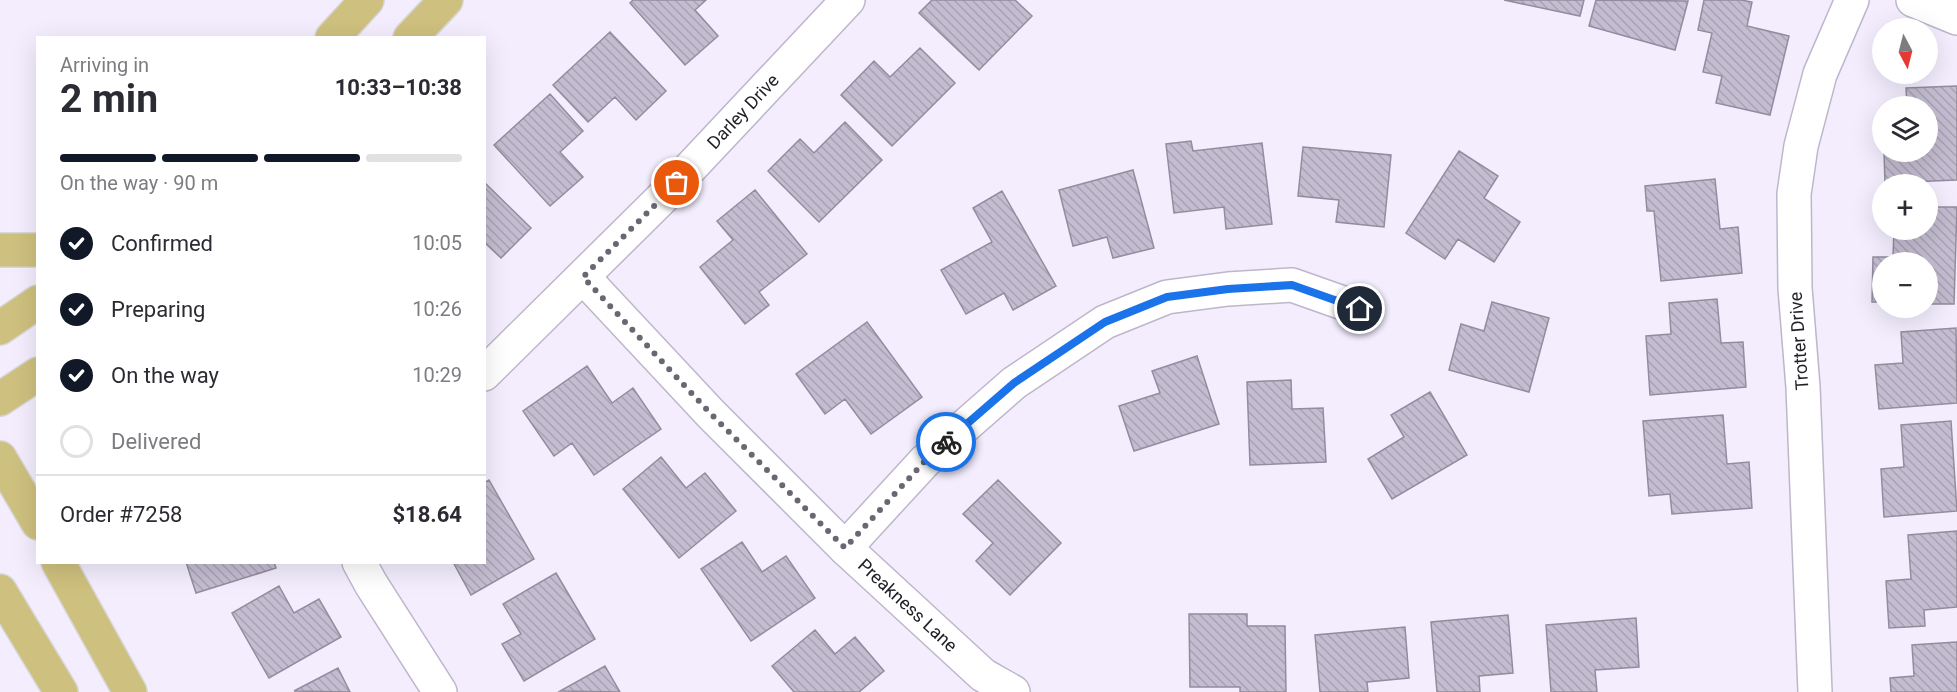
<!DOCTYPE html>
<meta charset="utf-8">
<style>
body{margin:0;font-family:Roboto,sans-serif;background:#f7f7f7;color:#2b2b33;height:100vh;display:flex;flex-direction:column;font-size:22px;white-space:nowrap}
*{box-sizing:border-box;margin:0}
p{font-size:20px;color:#7c7c81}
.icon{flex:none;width:33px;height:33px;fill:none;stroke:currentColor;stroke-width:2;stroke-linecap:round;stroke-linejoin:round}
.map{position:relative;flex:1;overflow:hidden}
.panel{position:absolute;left:36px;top:36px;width:450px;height:528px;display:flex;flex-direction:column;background:#fff;border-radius:0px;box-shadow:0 6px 24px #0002}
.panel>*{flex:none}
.needle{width:39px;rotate:173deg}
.buttons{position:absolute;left:1872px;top:18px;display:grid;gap:12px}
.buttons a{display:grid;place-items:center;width:66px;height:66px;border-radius:50%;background:#fff;box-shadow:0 6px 24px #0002;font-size:30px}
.pin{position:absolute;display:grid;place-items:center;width:51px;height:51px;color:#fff;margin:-26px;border:3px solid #fff;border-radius:50%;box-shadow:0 2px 6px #0007}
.courier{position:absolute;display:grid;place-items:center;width:60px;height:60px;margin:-30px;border:4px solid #1a73e8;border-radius:50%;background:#fff;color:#222;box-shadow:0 2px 8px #0007}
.headline em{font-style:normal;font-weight:700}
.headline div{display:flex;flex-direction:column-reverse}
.headline{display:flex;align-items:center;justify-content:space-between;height:102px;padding:0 24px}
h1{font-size:39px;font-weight:700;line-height:45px}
.bar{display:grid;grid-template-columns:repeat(4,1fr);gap:9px 6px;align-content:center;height:72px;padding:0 24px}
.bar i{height:8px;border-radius:4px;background:#e1e1e2}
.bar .current{background:#111827}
.bar p{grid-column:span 4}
.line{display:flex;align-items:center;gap:15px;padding:0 24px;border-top:2px solid #e1e1e2}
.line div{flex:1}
ol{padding:0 24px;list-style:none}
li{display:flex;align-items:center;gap:18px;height:66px}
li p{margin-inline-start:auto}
li .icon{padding:6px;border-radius:50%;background:#111827;color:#fff;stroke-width:4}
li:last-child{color:#7c7c81}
li i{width:33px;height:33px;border:3px solid #e1e1e2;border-radius:50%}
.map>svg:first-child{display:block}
</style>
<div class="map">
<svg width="1957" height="692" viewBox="0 0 1957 692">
<defs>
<pattern id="building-back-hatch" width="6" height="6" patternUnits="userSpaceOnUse" patternTransform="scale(1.5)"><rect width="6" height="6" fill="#c4bdd1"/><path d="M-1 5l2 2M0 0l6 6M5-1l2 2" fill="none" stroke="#a8a2b3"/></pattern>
</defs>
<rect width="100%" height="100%" fill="#f3edfe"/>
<path fill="url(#building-back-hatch)" stroke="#938c9f" stroke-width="1.5" d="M633 0H706L695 10 718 36 685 65 630 3Z
M932 0H1015L1032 16 979 70 919 13Z
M1504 0H1584L1580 16Z
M1596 0 1688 1 1675 50 1589 26Z
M1704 0H1741L1752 2 1747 26 1789 36 1770 115 1716 103 1722 76 1703 72 1712 33 1698 30Z
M610 32 666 91 636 120 615 97 588 122 553 85Z
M920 48 955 83 892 146 841 95 874 61 890 77Z
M1957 86V180L1885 183 1884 152H1928V106H1907L1906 88Z
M550 94 583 131 560 152 583 177 550 206 494 145Z
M845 122 882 160 819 222 768 171 800 139 814 153Z
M1191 141 1193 151 1262 143 1272 224 1226 229 1224 207 1174 213 1166 144Z
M1303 147 1391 155 1384 227 1336 222 1339 200 1298 196Z
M1459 151 1498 176 1484 198 1520 222 1494 262 1458 239 1445 259 1406 233Z
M1133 170 1154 248 1113 258 1107 237 1073 246 1059 190Z
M1715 179 1720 229 1738 227 1742 273 1661 281 1654 211H1647L1645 186Z
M484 182 531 228 501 258 484 242Z
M755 190 807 254 759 292 769 305 745 324 700 267 733 240 717 221Z
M1002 191 1056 286 1013 310 1004 293 966 314 941 270 992 242 973 208Z
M1928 207H1957L1954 304H1928V262H1882V302H1872L1873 257H1893L1894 230H1928Z
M1717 299 1721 343 1743 342 1746 387 1650 395 1646 336 1671 334 1669 303Z
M1492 302 1549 318 1529 392 1449 370 1461 324 1484 331Z
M867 322 922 397 871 434 845 399 825 414 796 374Z
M1956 328 1957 403 1879 409 1875 365 1903 363 1901 332Z
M1197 356 1219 424 1134 451 1119 406 1160 393 1152 371Z
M587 366 612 403 633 388 661 429 594 475 572 443 554 456 523 411Z
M1291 380 1292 409 1323 408 1326 462 1250 465 1247 382Z
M1430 392 1467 455 1392 499 1368 459 1404 437 1391 415Z
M1723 415 1727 464 1749 462 1752 508 1672 514 1670 494 1649 496 1643 421Z
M1951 421 1957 511 1884 517 1881 469 1904 467 1901 425Z
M661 457 686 488 705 473 736 511 679 558 623 489Z
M489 480 534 559 471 595 453 562H484V483Z
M998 480 1061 543 1010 595 976 561 993 543 963 514Z
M1957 531V607L1924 610 1925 626 1889 628 1886 581 1911 579 1908 535Z
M742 542 762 572 786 556 815 598 751 641 701 569Z
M186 562H274L276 568 196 593Z
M556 573 595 639 524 681 502 644 521 634 503 604Z
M279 586 294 613 319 599 341 637 269 678 232 613Z
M1189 614H1247V626H1285L1286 692H1240V687H1190Z
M1508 615 1513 673 1479 676 1480 692H1437L1431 622Z
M1636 618 1639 667 1595 670 1597 692H1551L1546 625Z
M1405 627 1409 678 1367 682 1368 692H1320L1315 635Z
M815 630 835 654 855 637 884 671 859 692H794L772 666Z
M1957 642V692H1891L1890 678 1914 676 1912 645Z
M605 666 620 692 560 691Z
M338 668 350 692 294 691Z"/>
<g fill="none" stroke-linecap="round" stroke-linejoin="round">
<defs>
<g id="minor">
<path d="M1913 0 1957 18"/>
<path id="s1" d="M583 277 711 414 845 548 983 675 1013 692"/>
<path id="s2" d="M484 374 661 199 848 0"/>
<path d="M845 548 925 461 1014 383 1105 322 1167 297 1228 289 1292 285 1360 309"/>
<path d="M359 562 371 584 440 692"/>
<path d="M1815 692 1803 387 1795 288 1794 194 1801 146 1820 74 1852 0"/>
</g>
<path id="major" d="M332 38 367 0
M410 38 446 0
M0 250H38
M0 328 38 302
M0 399 38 374
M0 458 38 523
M58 562 130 692
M0 591 61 692"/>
</defs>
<use href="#minor" stroke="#beb6cb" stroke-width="36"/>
<use href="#major" stroke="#d7d7d8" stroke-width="36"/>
<use href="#minor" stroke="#fff" stroke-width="33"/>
<use href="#major" stroke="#cec07e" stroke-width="33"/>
</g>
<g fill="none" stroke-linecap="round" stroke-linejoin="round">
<path stroke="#6b6772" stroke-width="6" stroke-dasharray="0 10.8" d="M677 183 583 277 711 414 845 548 925 461 946 442"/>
<path stroke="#1a73e8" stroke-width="8" d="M946 442 1014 383 1105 322 1167 297 1228 289 1292 285 1360 309"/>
</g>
<g text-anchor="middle" stroke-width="6" stroke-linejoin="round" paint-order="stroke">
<g font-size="18" fill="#221f27" stroke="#fff">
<text dy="6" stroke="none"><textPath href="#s2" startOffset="369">Darley Drive</textPath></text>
<text transform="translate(1799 341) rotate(-94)" y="6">Trotter Drive</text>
<text dy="6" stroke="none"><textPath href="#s1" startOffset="462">Preakness Lane</textPath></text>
</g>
</g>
</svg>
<div class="buttons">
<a><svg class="needle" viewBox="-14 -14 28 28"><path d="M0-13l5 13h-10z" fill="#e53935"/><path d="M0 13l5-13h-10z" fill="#7c7c81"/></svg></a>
<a><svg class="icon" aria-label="layers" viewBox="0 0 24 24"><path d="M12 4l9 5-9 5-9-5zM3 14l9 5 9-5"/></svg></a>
<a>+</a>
<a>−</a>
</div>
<div class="pin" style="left:677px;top:183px;background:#ea580c"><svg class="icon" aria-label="bag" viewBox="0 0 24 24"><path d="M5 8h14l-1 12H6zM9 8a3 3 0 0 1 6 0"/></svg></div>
<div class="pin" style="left:1360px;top:309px;background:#1f2937"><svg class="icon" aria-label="home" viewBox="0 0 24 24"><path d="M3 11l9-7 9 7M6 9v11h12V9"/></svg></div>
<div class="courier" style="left:946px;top:442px"><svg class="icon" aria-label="bike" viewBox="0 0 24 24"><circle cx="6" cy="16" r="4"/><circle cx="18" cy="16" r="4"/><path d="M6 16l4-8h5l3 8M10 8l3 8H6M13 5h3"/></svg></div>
<section class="panel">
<div class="headline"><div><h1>2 min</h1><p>Arriving in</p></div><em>10:33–10:38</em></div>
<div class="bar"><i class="current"></i><i class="current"></i><i class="current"></i><i></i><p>On the way · 90 m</p></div>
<ol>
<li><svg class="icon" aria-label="check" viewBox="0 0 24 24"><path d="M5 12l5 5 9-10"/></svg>Confirmed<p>10:05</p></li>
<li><svg class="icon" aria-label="check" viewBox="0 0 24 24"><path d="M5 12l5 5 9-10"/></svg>Preparing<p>10:26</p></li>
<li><svg class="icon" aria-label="check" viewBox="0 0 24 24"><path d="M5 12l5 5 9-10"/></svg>On the way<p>10:29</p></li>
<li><i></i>Delivered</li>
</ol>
<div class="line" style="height:78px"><div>Order #7258</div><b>$18.64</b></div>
</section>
</div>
